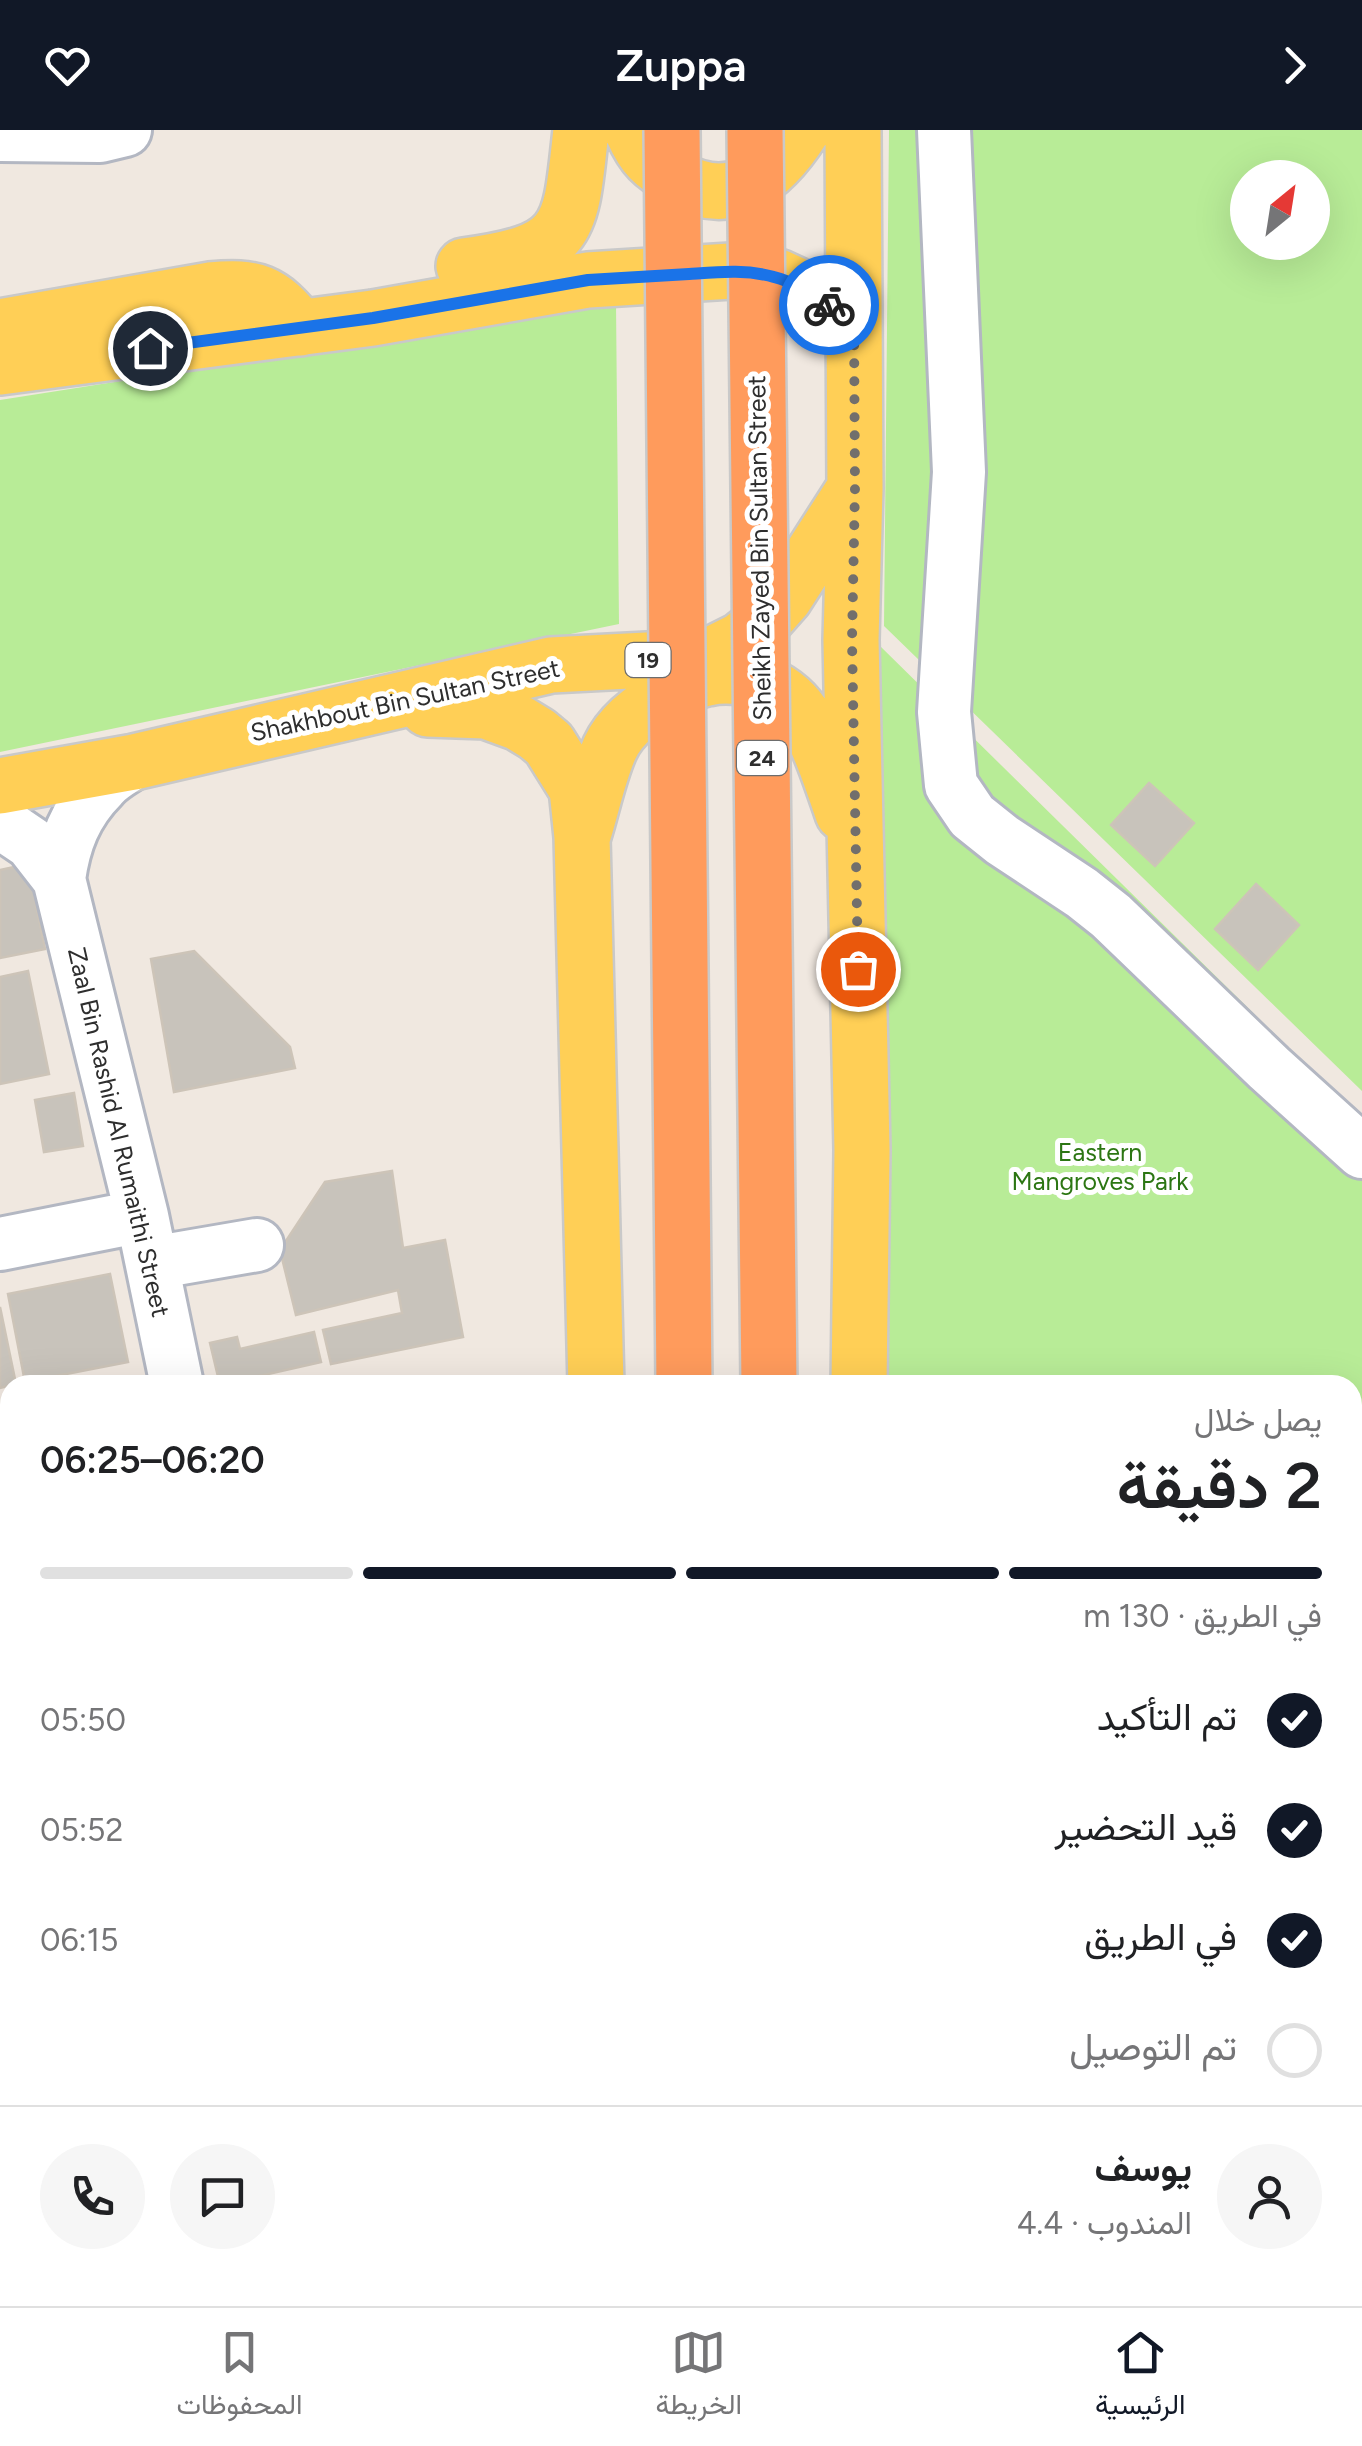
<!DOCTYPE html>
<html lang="ar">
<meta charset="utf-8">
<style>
body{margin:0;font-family:Figtree,Vazirmatn,sans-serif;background:#f6f6f6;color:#202124;direction:rtl;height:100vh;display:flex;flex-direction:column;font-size:38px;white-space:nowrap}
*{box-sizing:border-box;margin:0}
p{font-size:32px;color:#757577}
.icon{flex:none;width:55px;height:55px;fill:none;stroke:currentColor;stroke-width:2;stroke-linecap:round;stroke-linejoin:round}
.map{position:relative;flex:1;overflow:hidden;direction:ltr}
.drawer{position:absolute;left:0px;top:1245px;width:1362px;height:932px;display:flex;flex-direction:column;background:#fff;border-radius:30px 30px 0 0;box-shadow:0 10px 40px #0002;direction:rtl}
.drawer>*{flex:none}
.needle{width:65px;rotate:30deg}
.tools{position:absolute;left:1230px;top:30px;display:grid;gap:20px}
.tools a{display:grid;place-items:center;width:100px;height:100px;border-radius:50%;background:#fff;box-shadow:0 10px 40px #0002;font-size:50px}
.pin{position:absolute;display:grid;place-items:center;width:85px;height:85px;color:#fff;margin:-42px;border:5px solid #fff;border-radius:50%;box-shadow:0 2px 10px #0007}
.courier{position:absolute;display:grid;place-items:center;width:100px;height:100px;margin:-50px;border:8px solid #1a73e8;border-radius:50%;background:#fff;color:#222;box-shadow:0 2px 12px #0007}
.overview em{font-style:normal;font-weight:600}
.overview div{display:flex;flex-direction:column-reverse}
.overview{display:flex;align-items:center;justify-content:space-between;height:170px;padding:0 40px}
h1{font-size:65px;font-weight:600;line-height:75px}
.bar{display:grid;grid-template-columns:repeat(4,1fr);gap:15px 10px;align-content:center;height:120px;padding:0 40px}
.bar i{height:12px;border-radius:8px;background:#e0e0e0}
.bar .on{background:#111827}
.bar p{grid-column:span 4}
.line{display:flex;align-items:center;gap:25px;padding:0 40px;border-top:2px solid #e0e0e0}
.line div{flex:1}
.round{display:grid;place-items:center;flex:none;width:105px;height:105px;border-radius:52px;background:#f6f6f6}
ol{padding:0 40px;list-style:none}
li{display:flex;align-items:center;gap:30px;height:110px}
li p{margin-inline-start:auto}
li .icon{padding:10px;border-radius:50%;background:#111827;color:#fff;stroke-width:4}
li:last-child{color:#757577}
li i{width:55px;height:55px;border:5px solid #e0e0e0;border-radius:50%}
header{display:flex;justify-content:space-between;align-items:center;height:130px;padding:0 40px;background:#111827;color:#fff;font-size:45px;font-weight:600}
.tab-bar{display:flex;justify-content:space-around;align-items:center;height:140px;border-top:2px solid #e0e0e0;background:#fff;font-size:28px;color:#757577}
.tab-bar a{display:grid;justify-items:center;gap:5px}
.tab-bar .on{color:#111827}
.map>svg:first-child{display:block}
</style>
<header><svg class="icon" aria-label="forward" viewBox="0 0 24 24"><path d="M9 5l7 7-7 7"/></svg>Zuppa<svg class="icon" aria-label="heart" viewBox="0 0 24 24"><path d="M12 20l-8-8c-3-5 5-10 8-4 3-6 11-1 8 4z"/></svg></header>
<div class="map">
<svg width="1362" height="2176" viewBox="0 0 1362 2176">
<rect width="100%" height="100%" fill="#f0e8e0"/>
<path fill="#b8ec97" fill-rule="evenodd" d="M889 0H1362V961L884 496ZM1248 48H1312V112H1248Z
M616 173 619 494 0 622V270Z
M880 516 1362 990V2176H901L900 2168H1352V1255H883Z"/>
<path fill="#c8c3bb" stroke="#cdc4b8" stroke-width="2.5" d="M1149 653 1194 693 1155 736 1111 695Z
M28 734 45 819 0 828V740Z
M1256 754 1299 795 1258 840 1215 799Z
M194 821 290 917 295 938 174 962 151 829Z
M28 841 49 944 0 954V847Z
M74 963 83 1016 44 1022 35 970Z
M392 1041 403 1118 445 1110 463 1207 331 1234 323 1200 402 1183 398 1160 296 1185 280 1120 325 1052Z
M110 1144 128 1232 25 1252 8 1164Z
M0 1177 16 1254 0 1258Z
M314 1202 321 1232 220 1255 210 1213 237 1207 240 1219Z
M10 1935V2127L0 2129V1937Z
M10 2142V2168H25L27 2176H0V2144Z
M33 2168H76L77 2176H34Z
M339 2168H399L400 2176H363L362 2169 340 2172Z"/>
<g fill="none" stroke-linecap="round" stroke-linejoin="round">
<defs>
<path id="minor" d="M944 0 959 342 944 582 951 655 972 686 1002 710 1082 763 1111 786 1269 938 1362 1022
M0 5 100 6 125 0
M0 692 31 713 59 749 142 1086 177 1255
M59 749C64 713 75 683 102 656 110 646 124 639 134 632
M0 1114 142 1086
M152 1133 257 1115
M0 1589 10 1586
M0 1692 10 1695
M166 2168 167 2176"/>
<path id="major" d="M632 0C644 27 653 35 679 50 734 80 773 45 802 0
M853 0 855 358 851 510 862 1020 859 1255
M464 136C573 121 570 101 581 0
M0 197 210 160C256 156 271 161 300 198
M0 237 373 188 588 150 731 141 778 147 804 159 854 191
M428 579 486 581 519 593 537 604 549 614 577 659 582 707 596 1255
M0 656 134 632 551 535 686 528 715 523 741 510 762 493 785 467 855 358
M583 705C592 677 598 645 610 618 622 592 648 575 672 563 683 557 695 550 707 548 741 541 781 554 802 584 819 610 833 654 843 683
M619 2168V2176
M876 2168V2176"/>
<path id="highway" d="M697 2168V2176
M778 2168V2176"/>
</defs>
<use href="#minor" stroke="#b3b7c2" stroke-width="58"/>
<use href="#major" stroke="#c9c9c9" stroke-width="60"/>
<use href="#highway" stroke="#c9c9c9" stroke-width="60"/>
<use href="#minor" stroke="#fff" stroke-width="52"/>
<use href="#major" stroke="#ffcf56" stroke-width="55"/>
<use href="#highway" stroke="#ff9b5c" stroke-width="55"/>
<defs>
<path id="highway-bridge" d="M672 0 684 1255
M755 0 769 1255"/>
</defs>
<use href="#highway-bridge" stroke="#c9c9c9" stroke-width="60" stroke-linecap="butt"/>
<use href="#highway-bridge" stroke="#ff9b5c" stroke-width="55"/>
</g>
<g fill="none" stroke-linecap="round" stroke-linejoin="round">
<path stroke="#726f6c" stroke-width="10" stroke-dasharray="0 18" d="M829 175 854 191 855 358 852 510 858 839"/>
<path stroke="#1a73e8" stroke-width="12" d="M150 218 373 188 588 150C622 148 656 146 689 144 718 142 746 139 774 147 794 152 812 164 829 175"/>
</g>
<g text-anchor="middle" stroke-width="10" stroke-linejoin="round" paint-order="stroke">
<g fill="#fff" stroke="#6d6d6d" stroke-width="2.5">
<rect x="625.5" y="513" width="45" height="34" rx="8"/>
<rect x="737" y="611" width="50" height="34" rx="8"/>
</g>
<g font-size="22" font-weight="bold" fill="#2e2e2e">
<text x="648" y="538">19</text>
<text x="762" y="636">24</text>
</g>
<g font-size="25" fill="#2e2e2e" stroke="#fff">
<text transform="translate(759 418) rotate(-91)" y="9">Sheikh Zayed Bin Sultan Street</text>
<text transform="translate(405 570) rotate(-12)" y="9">Shakhbout Bin Sultan Street</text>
<text transform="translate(119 1002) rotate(77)" y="9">Zaal Bin Rashid Al Rumaithi Street</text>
</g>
<g font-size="25" fill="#2c7613" stroke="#fff">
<text x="1100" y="1031">Eastern<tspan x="1100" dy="29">Mangroves Park</tspan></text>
</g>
</g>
</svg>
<div class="tools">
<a><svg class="needle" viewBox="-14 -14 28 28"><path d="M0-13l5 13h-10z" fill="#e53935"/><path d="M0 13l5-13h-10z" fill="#757577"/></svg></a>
</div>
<div class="pin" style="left:858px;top:839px;background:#ea580c"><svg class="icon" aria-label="bag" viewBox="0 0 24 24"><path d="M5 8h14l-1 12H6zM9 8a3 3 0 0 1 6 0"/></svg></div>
<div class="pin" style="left:150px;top:218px;background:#1f2937"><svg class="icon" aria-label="home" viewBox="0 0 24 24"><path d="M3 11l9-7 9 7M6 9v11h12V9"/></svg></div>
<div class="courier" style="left:829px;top:175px"><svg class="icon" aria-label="bike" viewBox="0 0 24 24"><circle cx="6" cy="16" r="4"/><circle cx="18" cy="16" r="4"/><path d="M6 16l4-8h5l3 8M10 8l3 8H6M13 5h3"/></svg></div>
<section class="drawer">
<div class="overview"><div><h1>2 دقيقة</h1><p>يصل خلال</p></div><em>06:20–06:25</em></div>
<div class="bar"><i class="on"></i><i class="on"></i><i class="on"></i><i></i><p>في الطريق · 130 m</p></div>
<ol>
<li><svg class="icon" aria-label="check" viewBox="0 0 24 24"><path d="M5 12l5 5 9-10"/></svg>تم التأكيد<p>05:50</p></li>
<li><svg class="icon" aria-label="check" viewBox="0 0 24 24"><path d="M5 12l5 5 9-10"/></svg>قيد التحضير<p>05:52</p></li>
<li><svg class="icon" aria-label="check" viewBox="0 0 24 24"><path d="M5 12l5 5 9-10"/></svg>في الطريق<p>06:15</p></li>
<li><i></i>تم التوصيل</li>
</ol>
<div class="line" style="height:180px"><a class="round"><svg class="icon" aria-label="person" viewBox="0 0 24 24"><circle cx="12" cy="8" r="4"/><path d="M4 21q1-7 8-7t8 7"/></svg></a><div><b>يوسف</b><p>المندوب · 4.4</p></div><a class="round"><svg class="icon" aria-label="chat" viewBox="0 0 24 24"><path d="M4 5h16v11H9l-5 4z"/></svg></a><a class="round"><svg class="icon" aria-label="phone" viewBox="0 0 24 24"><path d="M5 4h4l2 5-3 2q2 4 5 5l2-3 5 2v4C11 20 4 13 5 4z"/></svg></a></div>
</section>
</div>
<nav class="tab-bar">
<a class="on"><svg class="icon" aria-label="home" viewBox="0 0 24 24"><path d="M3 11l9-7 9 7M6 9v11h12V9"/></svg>الرئيسية</a>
<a><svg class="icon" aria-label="map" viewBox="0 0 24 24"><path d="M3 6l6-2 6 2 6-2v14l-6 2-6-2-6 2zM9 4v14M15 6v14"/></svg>الخريطة</a>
<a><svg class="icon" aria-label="saved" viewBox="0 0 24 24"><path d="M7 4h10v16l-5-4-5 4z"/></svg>المحفوظات</a>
</nav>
